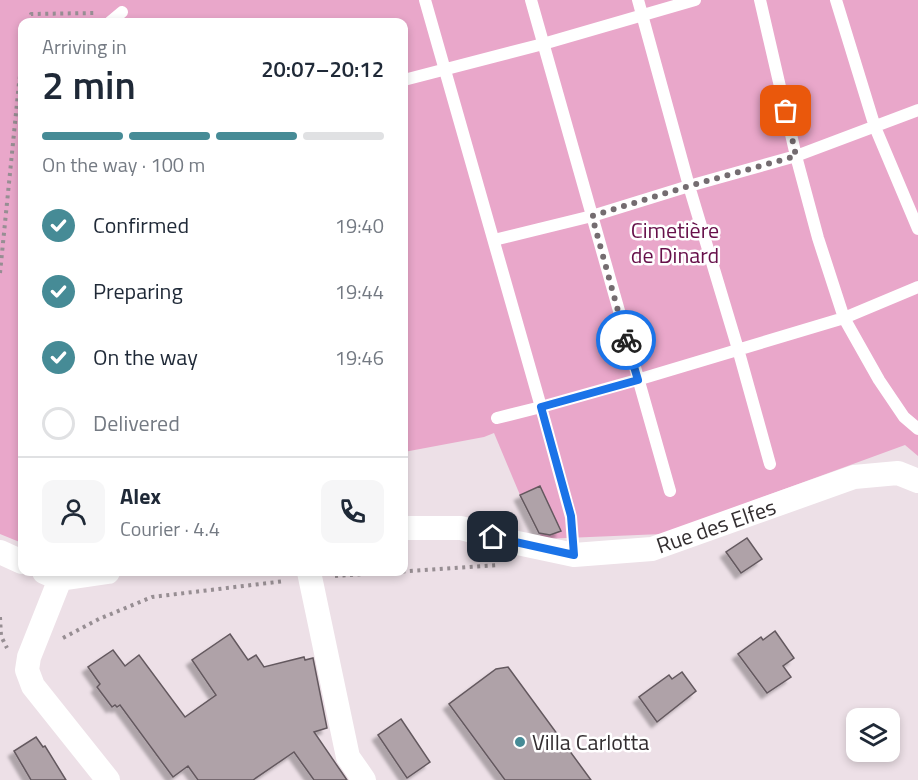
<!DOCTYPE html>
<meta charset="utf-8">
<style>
body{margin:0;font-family:"Titillium Web",sans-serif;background:#f6f6f7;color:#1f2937;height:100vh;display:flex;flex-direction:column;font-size:22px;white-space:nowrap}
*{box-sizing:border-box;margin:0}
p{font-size:20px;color:#747a83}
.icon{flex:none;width:33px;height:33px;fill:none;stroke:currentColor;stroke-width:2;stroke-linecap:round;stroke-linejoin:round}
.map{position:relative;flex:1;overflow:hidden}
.details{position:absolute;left:18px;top:18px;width:390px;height:558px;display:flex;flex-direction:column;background:#fff;border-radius:12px;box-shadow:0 3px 9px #0003}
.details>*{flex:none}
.fabs{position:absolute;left:846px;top:708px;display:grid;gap:12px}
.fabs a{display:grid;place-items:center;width:54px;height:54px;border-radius:12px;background:#fff;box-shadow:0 3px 9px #0003;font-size:30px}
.pin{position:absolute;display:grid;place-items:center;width:51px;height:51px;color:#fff;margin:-26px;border-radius:12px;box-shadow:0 3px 9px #0006}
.courier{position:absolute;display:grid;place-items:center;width:60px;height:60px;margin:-30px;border:4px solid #1a73e8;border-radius:50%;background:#fff;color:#222;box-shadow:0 2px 8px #0007}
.head em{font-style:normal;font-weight:600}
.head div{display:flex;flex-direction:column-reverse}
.head{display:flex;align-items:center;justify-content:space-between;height:102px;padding:0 24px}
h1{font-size:39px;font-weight:600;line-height:45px}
.bar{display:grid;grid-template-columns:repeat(4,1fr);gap:9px 6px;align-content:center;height:72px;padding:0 24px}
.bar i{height:8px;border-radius:4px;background:#e0e1e3}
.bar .on{background:#468b96}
.bar p{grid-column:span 4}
.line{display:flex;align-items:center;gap:15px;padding:0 24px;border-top:2px solid #e0e1e3}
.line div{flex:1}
.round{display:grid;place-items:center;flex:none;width:63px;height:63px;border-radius:12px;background:#f6f6f7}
ol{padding:0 24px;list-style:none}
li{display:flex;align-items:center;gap:18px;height:66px}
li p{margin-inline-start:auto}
li .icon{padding:6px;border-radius:50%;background:#468b96;color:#fff;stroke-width:4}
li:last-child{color:#747a83}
li i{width:33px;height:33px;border:3px solid #e0e1e3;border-radius:50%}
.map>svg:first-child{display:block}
</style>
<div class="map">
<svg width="918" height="780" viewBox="0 0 918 780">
<defs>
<filter id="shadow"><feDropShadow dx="-5.5" dy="5.5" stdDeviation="1.5" flood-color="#0004"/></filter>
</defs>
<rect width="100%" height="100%" fill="#ede0e7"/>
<path fill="#e9a7ca" d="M0 0H918V456L905 445 662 534 542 539 520 495 494 433 484 437 404 452V22H22V543L0 534Z"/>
<path fill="#afa2a8" stroke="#64595f" stroke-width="1.5" filter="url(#shadow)" d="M540 486 561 531 550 535 539 533 520 495Z
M747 538 762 559 741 573 726 552Z
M775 631 794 658 783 666 791 677 767 693 738 654 761 637 763 640Z
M230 634 248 660 256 655 264 667 304 657 305 660 313 658 327 728 314 732 347 780H314L294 752 253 780H198L188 766 173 777 120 705 117 707 115 705 112 707 97 687 100 684 88 667 113 650 125 666 139 655 185 717 216 695 192 660Z
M508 667 591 780H505L449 704 496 669Z
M682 672 696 691 657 722 639 697 669 675 672 679Z
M401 719 430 762 407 778 378 735Z
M36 737 43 747 45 746 66 780H31L14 751Z"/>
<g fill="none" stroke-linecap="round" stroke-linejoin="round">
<path stroke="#978e93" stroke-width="4" stroke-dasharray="3 4.5" stroke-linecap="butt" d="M29 22 31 14 94 13
M0 273 19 83 22 62
M335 576 498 565
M0 617 1 636 7 648
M63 638 99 619 152 597 285 581"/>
<path stroke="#fff" stroke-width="12" d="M425 0 541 407 571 517 574 555
M531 0 670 491
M638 0 689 186 738 349 770 464
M760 0 796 156 818 238 844 318 879 380 904 417 918 429
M836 0 875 127 918 229
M110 22 122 12
M404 80 543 44 695 0
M494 240 592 216 689 186 796 156 918 110
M497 418 541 407 637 380 844 318 918 287"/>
<path stroke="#fff" stroke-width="24" d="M404 528H461L508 541 574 555 652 549 854 477 898 473 918 481
M0 552 22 562
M44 572 60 579 108 572
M309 572 348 757 364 780
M60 579 29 657 27 670 33 686 108 780"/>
</g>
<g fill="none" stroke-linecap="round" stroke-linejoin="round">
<path stroke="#746c70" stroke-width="6" stroke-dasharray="0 10.8" d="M626 340 592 216 689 186 796 156 786 111"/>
<path stroke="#1a73e8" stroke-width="8" d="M493 537 574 555 571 516 541 407 638 380 626 340"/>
</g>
<circle fill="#468b96" stroke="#fff" stroke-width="2" cx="520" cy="742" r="6"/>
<g text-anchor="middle" stroke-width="5" stroke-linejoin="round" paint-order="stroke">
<g font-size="22" fill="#67104a" stroke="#fff">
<text x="675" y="238">Cimetière<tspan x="675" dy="25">de Dinard</tspan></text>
</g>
<g font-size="22" fill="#332e30" stroke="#fff">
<text transform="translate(716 526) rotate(-19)" y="8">Rue des Elfes</text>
</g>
<g font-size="22" fill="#332e30" stroke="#fff" text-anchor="start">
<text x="532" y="750">Villa Carlotta</text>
</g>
</g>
</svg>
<div class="fabs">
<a><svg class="icon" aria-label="layers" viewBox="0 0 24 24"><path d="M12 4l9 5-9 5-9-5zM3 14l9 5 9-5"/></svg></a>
</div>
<div class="pin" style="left:786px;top:111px;background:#ea580c"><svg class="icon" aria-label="bag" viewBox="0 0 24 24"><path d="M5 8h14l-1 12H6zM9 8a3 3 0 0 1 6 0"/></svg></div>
<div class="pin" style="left:493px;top:537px;background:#1f2937"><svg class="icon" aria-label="home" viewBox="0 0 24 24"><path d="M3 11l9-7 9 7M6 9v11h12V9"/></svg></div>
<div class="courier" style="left:626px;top:340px"><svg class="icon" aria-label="bike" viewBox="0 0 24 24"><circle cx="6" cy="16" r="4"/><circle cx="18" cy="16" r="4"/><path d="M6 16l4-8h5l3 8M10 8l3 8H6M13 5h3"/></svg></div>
<section class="details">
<div class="head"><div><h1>2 min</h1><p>Arriving in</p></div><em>20:07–20:12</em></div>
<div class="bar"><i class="on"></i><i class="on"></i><i class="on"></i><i></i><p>On the way · 100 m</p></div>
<ol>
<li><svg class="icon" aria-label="check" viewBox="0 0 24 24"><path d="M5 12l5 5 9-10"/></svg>Confirmed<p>19:40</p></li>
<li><svg class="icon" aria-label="check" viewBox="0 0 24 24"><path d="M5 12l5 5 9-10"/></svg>Preparing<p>19:44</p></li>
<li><svg class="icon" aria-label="check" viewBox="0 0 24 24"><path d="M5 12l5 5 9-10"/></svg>On the way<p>19:46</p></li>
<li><i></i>Delivered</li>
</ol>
<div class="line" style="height:108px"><a class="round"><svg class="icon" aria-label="person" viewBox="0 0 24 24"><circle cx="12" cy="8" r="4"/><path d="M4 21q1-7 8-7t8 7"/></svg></a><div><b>Alex</b><p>Courier · 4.4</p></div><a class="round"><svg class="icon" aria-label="phone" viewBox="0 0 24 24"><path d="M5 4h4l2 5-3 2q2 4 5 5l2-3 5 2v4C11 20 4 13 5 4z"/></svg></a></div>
</section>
</div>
